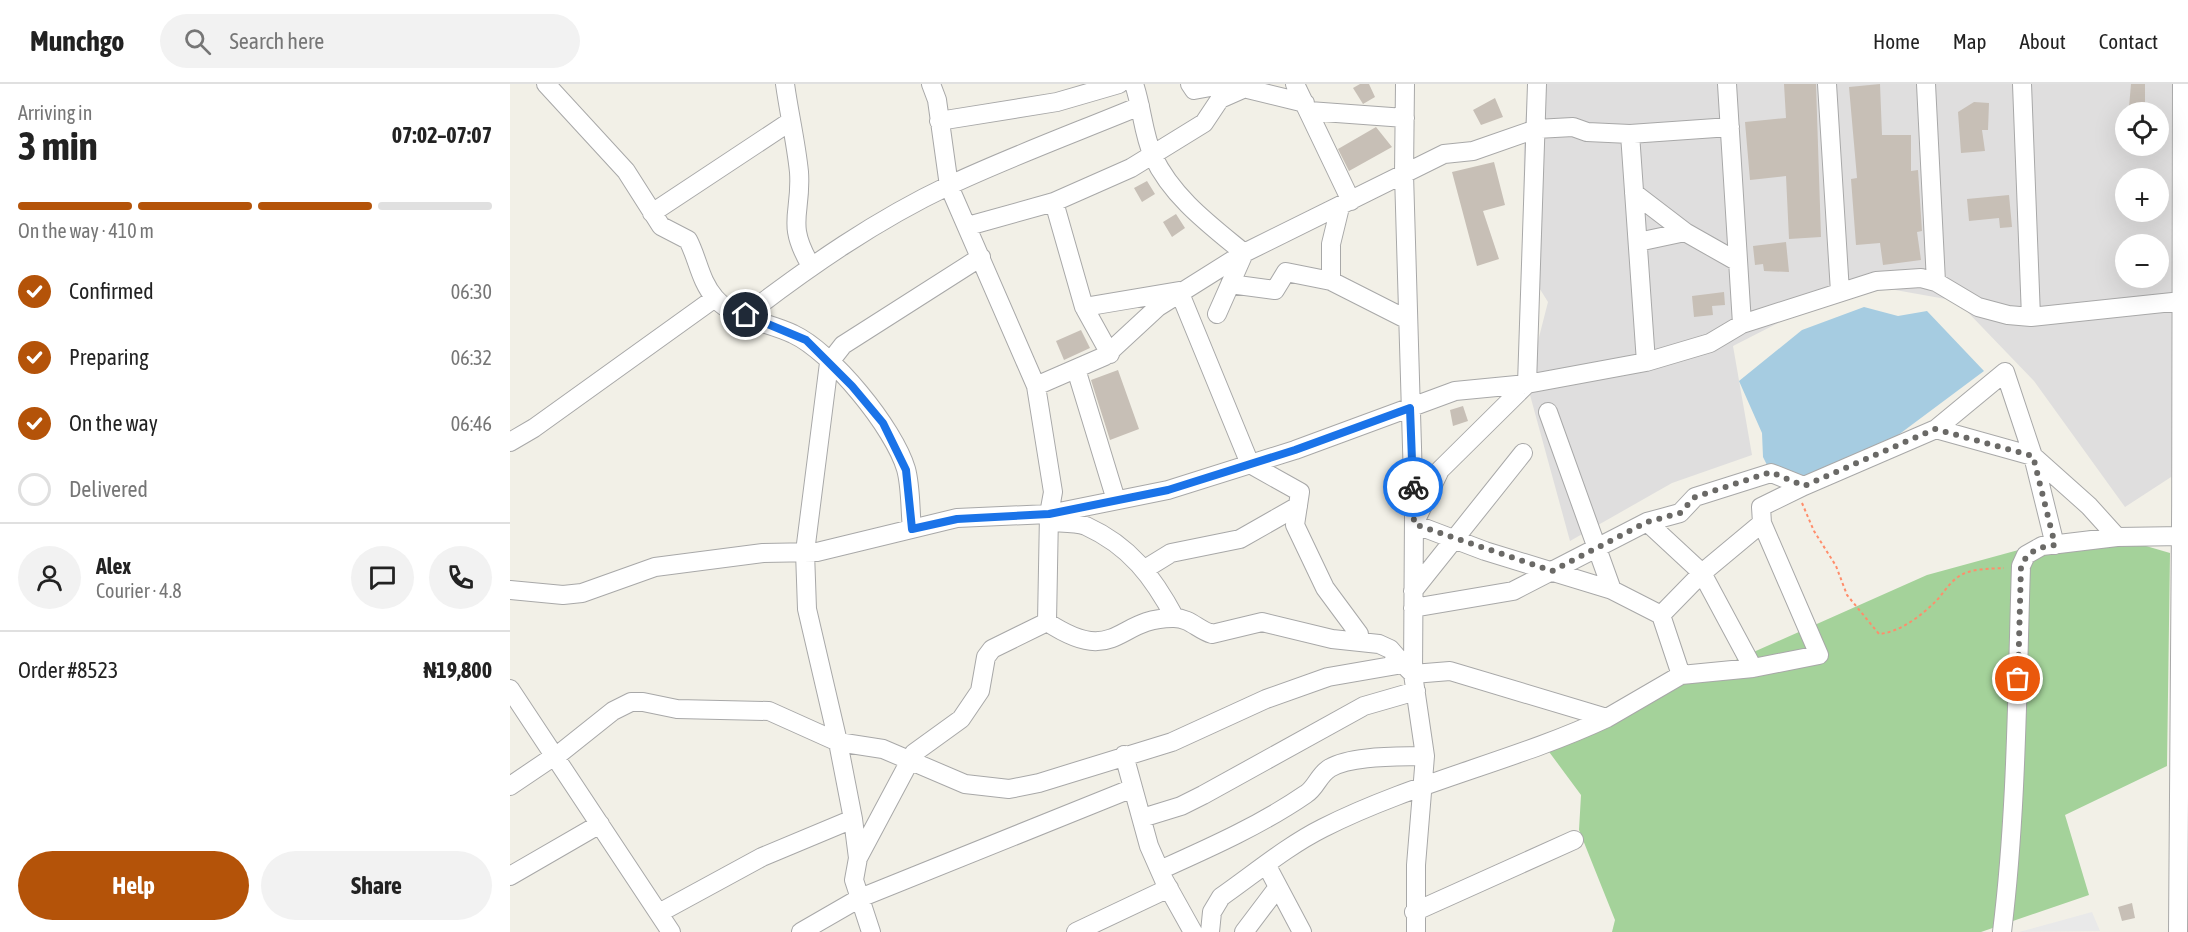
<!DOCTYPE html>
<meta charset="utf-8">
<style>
body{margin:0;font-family:"Asap Condensed",sans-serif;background:#f2f2f2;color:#222;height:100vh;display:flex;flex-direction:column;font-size:22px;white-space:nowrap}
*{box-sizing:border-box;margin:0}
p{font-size:20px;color:#767676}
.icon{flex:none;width:33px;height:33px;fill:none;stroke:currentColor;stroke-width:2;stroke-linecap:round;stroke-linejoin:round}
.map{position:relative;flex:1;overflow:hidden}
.details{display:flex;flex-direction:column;background:#fff;width:510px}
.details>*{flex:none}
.tools{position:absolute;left:1605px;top:18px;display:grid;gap:12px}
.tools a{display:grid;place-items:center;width:54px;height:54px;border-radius:50%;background:#fff;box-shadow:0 6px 24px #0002;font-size:30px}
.pin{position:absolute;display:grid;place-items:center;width:51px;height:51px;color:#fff;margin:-26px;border:3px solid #fff;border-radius:50%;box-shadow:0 2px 6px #0007}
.courier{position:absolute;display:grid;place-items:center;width:60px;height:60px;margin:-30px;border:4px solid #1a73e8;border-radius:50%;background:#fff;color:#222;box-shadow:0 2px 8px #0007}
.headline em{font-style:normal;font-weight:700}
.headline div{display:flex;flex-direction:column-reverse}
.headline{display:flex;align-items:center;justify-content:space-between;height:102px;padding:0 18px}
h1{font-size:39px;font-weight:700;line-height:45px}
.bar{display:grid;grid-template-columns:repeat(4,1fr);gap:9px 6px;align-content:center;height:72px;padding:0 18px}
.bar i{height:8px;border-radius:4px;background:#e0e0e0}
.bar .selected{background:#b45309}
.bar p{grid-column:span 4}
.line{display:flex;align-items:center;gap:15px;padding:0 18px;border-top:2px solid #e0e0e0}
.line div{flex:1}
.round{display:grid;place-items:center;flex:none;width:63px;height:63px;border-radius:32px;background:#f2f2f2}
ol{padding:0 18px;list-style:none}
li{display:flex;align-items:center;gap:18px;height:66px}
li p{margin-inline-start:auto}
li .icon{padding:6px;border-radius:50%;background:#b45309;color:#fff;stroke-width:4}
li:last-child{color:#767676}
li i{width:33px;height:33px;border:3px solid #e0e0e0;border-radius:50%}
.action{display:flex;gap:12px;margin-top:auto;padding:12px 18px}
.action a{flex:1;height:69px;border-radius:36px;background:#b45309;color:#fff;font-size:24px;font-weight:700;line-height:69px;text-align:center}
.action a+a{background:#f2f2f2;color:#222}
header{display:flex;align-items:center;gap:36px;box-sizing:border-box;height:84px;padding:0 30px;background:#fff;border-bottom:2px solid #e0e0e0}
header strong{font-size:28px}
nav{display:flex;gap:33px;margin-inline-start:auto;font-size:21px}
.search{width:420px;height:54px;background:#f2f2f2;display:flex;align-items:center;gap:15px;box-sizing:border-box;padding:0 21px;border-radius:33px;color:#767676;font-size:22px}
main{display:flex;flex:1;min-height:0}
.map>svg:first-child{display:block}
</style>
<header>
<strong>Munchgo</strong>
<div class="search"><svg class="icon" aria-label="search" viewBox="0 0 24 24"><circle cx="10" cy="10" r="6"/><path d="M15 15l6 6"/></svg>Search here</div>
<nav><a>Home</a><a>Map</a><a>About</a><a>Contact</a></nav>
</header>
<main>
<section class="details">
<div class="headline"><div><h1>3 min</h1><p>Arriving in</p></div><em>07:02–07:07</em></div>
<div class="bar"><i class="selected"></i><i class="selected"></i><i class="selected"></i><i></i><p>On the way · 410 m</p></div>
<ol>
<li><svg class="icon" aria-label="check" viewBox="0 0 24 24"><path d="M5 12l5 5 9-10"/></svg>Confirmed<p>06:30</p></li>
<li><svg class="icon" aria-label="check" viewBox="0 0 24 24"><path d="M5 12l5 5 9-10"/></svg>Preparing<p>06:32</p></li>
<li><svg class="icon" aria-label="check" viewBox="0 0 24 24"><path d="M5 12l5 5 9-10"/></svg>On the way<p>06:46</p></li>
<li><i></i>Delivered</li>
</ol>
<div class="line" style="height:108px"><a class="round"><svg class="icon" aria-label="person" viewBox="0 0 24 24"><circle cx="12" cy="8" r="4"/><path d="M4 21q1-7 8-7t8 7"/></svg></a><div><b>Alex</b><p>Courier · 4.8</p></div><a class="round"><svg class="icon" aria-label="chat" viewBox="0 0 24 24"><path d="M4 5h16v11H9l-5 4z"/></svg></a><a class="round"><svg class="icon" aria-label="phone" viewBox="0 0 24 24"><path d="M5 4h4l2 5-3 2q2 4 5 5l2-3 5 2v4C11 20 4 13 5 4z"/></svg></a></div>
<div class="line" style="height:78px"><div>Order #8523</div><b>₦19,800</b></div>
<div class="action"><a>Help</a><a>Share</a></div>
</section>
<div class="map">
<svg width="1678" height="848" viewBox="0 0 1678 848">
<rect width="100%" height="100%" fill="#f2f0e7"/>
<path fill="#dfdede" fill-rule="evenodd" d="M1018 0H1678V382L1615 423 1524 297 1447 217 1346 199 1223 262 1242 371 1162 399 1060 457 1017 300 1038 218 1013 178 1014 56ZM1616 28H1648V62H1616ZM1616 94H1648V128H1616ZM1616 160H1648V194H1616Z"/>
<path fill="#a4d29a" d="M1581 446 1660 469 1657 682 1555 731 1579 811 1471 848H1102L1105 836 1069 746 1071 711 1034 661 1417 491Z"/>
<path fill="#e9e9e9" d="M1582 828 1590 847 1509 848Z"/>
<path fill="#a6cce1" d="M1354 223 1388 232 1417 227 1474 287 1356 375 1314 393 1261 389 1253 373 1252 349 1229 297 1292 246Z"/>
<path fill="#c7bfb6" d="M850 0H859L865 13 853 20 843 4Z
M1274 0H1306L1311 153 1279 155 1276 92 1240 96 1235 38 1276 34Z
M1370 0 1372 51H1401V87L1408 86 1412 147 1407 148 1411 176 1373 181 1370 159 1346 161 1341 95 1347 94 1339 3Z
M1621 0H1635V18L1619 23Z
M985 14 993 33 971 41 963 26Z
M1464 18 1479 19 1478 46H1472L1475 67 1451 69 1448 28Z
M866 43 882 63 839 87 828 65Z
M984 78 995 121 973 127 989 175 967 182 942 88Z
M637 97 645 110 632 118 624 104Z
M1499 111 1502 143 1490 144 1489 134 1459 137 1457 115Z
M666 130 675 144 662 153 653 138Z
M1276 158 1279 188 1254 187 1253 180 1245 181 1243 162Z
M1214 208 1215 221 1202 222 1203 231 1184 233 1182 212Z
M571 246 580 264 554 276 546 257Z
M608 286 629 345 600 356 581 296Z
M953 322 958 337 943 342 940 326Z
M1622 819 1625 834 1612 837 1608 823Z"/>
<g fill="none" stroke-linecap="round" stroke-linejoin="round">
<defs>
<path id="minor" d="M36 0 116 87 151 142 178 156C188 175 190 197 205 214 223 235 259 238 283 250 322 268 384 344 396 385 401 403 400 426 402 445
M275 0C279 29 286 58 289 88 292 131 275 138 301 182
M624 0C632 23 633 50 643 72 662 113 700 141 734 169L707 230
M680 0 684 6 717 0 795 19
M785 0 841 117
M895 0 894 90 904 431 903 590 915 672 906 781V848
M1027 0 1017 300 930 386 904 440 975 467 1102 506 1151 531 1171 591
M1217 0 1232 240
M1317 0 1330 208
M1416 0 1426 198
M1512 0 1521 233
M799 27 895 34
M429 37 547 18 609 0
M1120 50 1136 278
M1124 109 1175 148
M544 118 574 223 600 270
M830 123 821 160V197L898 236
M142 129 281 37
M458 142 544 118 621 84 694 39 710 15 744 0
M1128 158 1175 148 1228 178
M720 200 765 206 776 188 821 197
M574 223 669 207 740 380 790 408 785 441 815 504 849 550
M236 231C300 182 366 136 440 101 502 72 567 48 630 22
M566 285 606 416
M526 302 595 272 648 223 734 169 934 70 963 67 1026 45 1063 43 1077 48 1120 50 1220 43
M1038 328 1102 506
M1426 345 1523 372 1545 461
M0 358 24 344 205 214
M1294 402 1426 345 1495 288 1523 372 1579 422 1607 453
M539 438C550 439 566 438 576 442 620 462 643 493 665 534
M635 485 661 469 730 455 788 422
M0 506 53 511 72 509 145 483 253 469 307 468 447 434 539 430 658 406 785 366 945 307 1017 300 1136 278 1200 259 1232 240 1366 197 1411 194 1426 198 1468 223 1498 231 1521 233 1672 217
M903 507 1013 369
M903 524 1003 507 1137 438 1192 489 1243 584
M1151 531 1192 489 1252 439
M537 538C607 584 606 533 664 534 680 534 688 546 702 550L752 538 822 555 869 560 880 565 893 580
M0 605 161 848
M1097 634 1171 591 1243 584 1309 571 1252 439 1251 423 1294 402 1261 389 1185 413 1170 429 1137 438
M614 671 639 762 654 796 683 848
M44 674 103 627 121 618H133L167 625 259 627 328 658 373 665 455 700 499 705 529 699 662 658 756 615 818 593 893 580 903 590 940 587 1097 634C1005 677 904 698 813 744 777 762 744 790 711 813L702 828 700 848
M0 702 43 673
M632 734 671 722 693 711 854 622 906 607
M348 774 404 669 451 635 470 607 476 573 482 565 537 538 539 430 543 408 526 302 439 102 427 16 421 0
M757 782 792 848
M650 786C699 764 751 741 796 710 806 704 809 690 820 684 842 671 890 673 915 672
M0 792 90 740
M904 828 1064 756
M149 829 252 773 343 735
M291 848 350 814 623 704
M361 848 344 796 348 774 343 735 328 658 297 525 295 468 319 279 333 261 471 173
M566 848 659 804
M734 848 768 803
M1492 848C1507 727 1507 604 1511 482L1516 471 1532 462 1607 453 1673 452
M1668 848C1670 565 1673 283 1672 0"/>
</defs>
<use href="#minor" stroke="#a8a8a8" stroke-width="20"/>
<path stroke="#ff8d6b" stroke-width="2" stroke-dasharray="3 3" stroke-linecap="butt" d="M1292 419 1304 447 1326 482 1337 511 1369 550C1390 548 1411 532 1426 517 1433 510 1439 499 1448 493 1460 484 1480 485 1494 484"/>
<use href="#minor" stroke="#fff" stroke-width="18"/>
</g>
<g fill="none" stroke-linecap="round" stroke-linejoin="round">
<path stroke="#6a6966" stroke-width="6" stroke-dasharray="0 10.8" d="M903 403 904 440 1042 487 1137 438 1170 429 1185 413 1261 388 1294 402 1425 345 1523 372 1545 461C1529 463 1518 467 1511 482L1508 595"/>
<path stroke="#1a73e8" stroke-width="8" d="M236 231 296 256 342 302 373 339 396 386 402 445 447 435 539 430 658 406 785 366 900 324 903 403"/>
</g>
</svg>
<div class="tools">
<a><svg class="icon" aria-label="locate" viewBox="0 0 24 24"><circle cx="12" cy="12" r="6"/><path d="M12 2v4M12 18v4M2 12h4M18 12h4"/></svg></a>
<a>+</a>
<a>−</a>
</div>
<div class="pin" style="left:1508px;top:595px;background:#ea580c"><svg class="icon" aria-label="bag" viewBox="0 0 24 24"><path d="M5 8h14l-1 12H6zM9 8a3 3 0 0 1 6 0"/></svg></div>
<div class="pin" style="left:236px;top:231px;background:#1f2937"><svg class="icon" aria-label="home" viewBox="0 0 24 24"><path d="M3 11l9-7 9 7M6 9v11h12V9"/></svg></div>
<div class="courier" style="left:903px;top:403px"><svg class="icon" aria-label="bike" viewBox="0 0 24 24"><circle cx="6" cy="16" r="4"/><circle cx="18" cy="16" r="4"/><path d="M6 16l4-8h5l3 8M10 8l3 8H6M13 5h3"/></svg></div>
</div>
</main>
